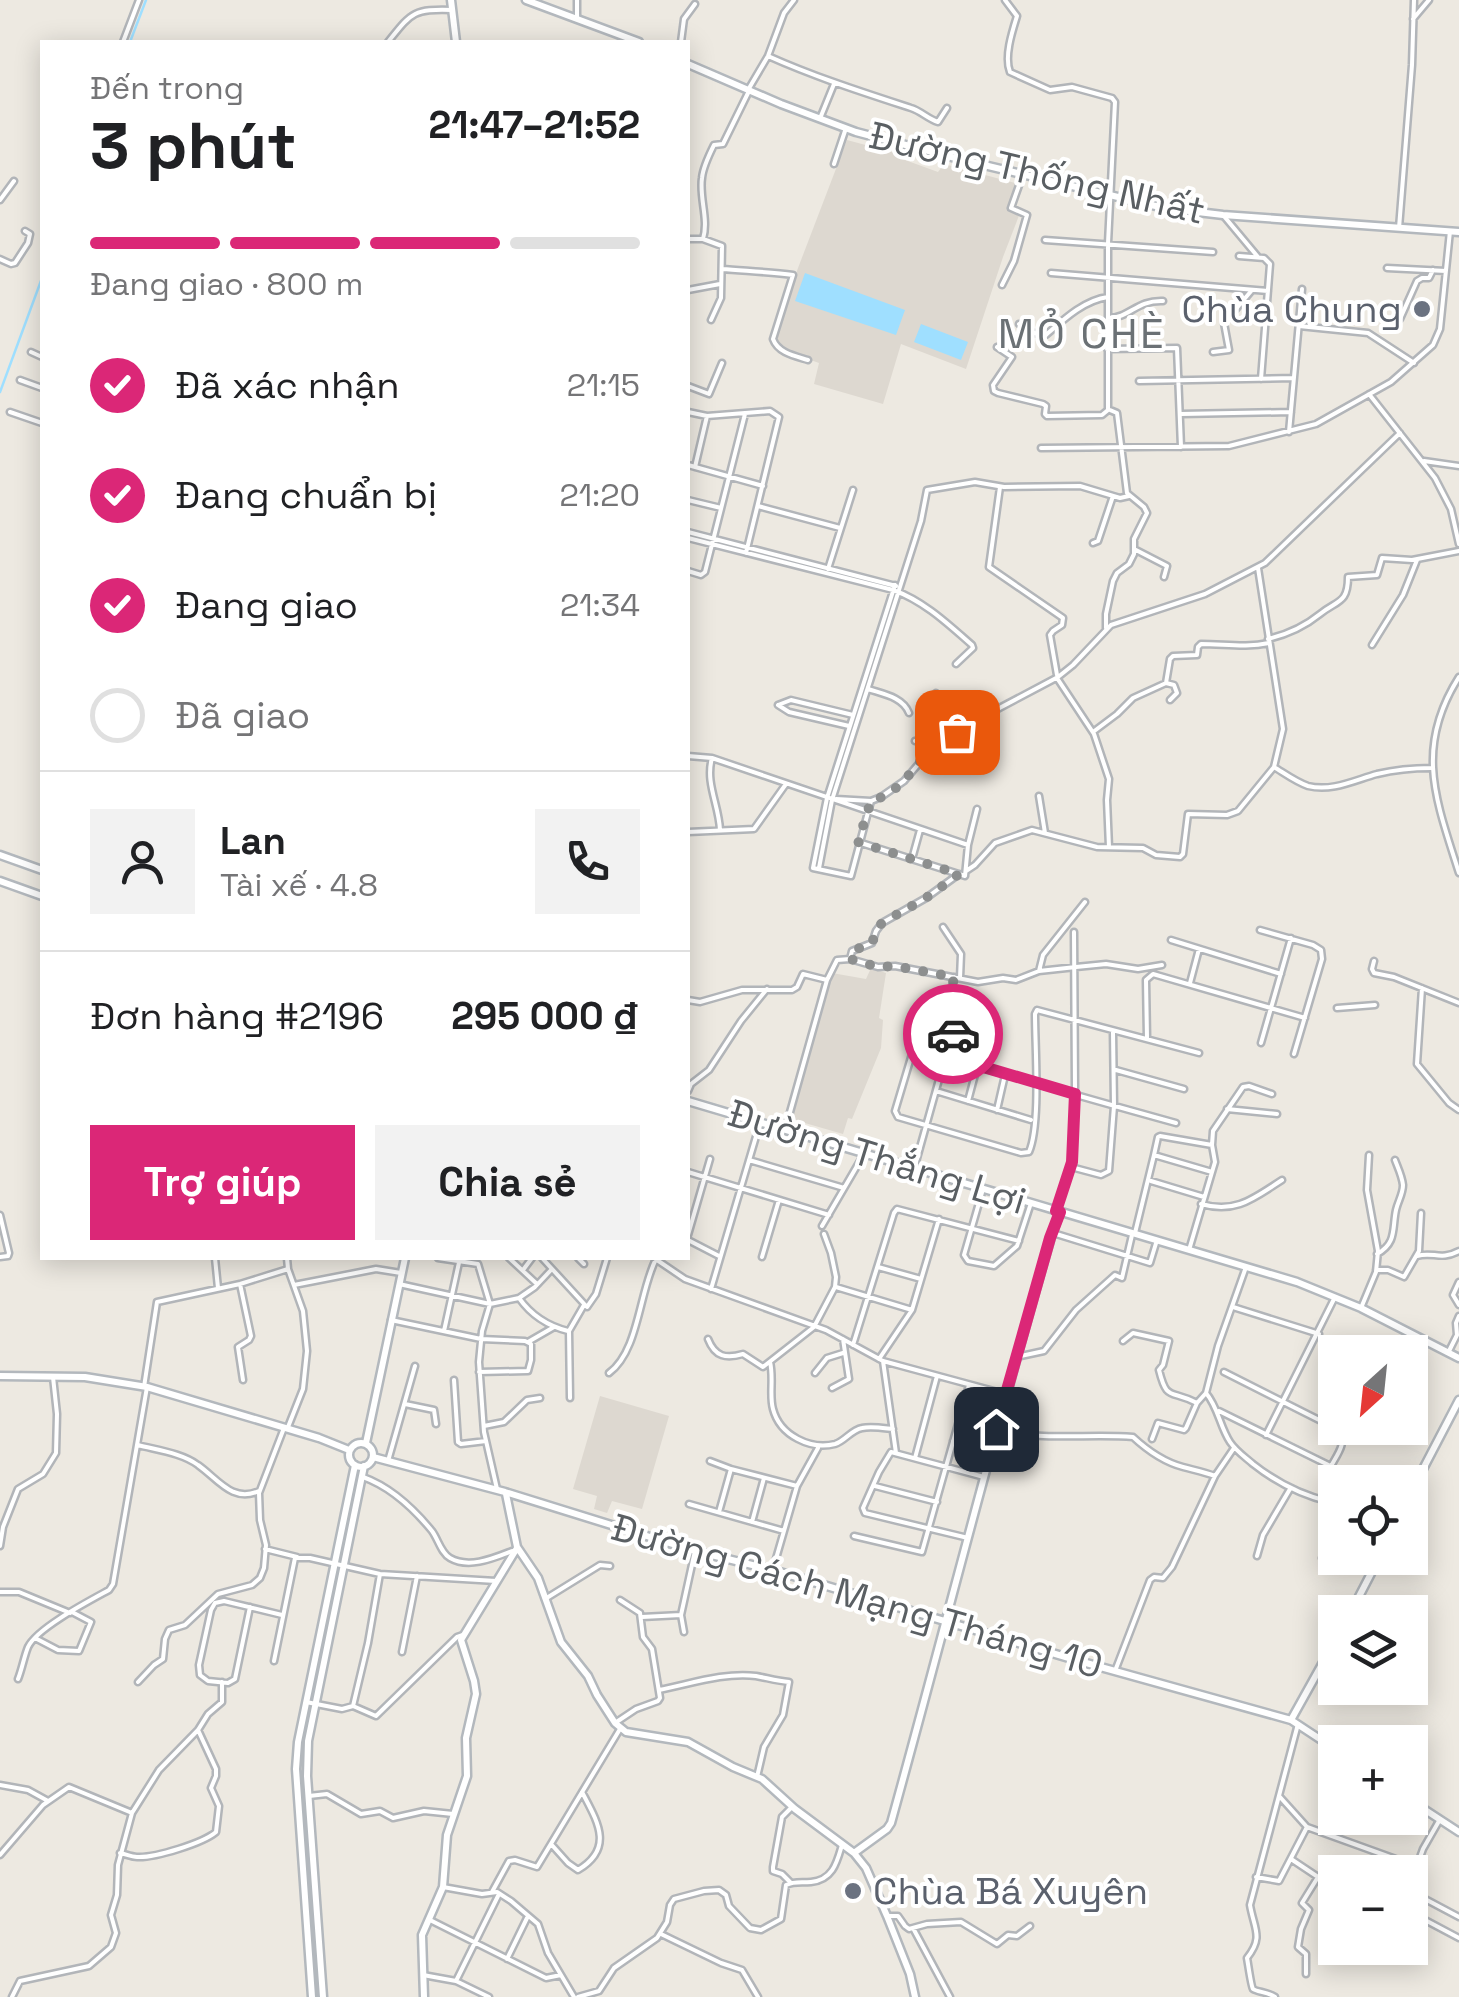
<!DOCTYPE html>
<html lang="vi">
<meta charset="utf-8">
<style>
body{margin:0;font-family:"Space Grotesk",sans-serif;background:#f2f2f2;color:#202124;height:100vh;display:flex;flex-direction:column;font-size:38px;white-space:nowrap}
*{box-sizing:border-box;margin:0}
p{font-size:32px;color:#757577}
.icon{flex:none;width:55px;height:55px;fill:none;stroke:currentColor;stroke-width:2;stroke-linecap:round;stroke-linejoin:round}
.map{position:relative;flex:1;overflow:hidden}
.sheet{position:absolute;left:40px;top:40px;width:650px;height:1220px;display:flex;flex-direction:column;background:#fff;border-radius:0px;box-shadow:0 5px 25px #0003}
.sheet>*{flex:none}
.needle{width:65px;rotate:207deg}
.controls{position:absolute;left:1318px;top:1335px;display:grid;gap:20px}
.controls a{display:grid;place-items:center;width:110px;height:110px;border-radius:0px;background:#fff;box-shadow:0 5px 25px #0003;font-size:50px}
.pin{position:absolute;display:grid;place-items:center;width:85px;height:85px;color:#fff;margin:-42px;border-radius:20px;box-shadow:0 5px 15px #0006}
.courier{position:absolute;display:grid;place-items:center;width:100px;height:100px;margin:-50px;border:8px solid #db2777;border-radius:50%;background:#fff;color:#222;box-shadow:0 2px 12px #0007}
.overview em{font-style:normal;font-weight:700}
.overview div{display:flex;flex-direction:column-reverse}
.overview{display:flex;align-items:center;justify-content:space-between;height:170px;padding:0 50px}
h1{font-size:65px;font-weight:700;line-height:75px}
.bar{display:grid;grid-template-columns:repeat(4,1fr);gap:15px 10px;align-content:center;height:120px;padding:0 50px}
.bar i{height:12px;border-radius:8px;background:#e0e0e0}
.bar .selected{background:#db2777}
.bar p{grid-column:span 4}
.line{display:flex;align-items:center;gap:25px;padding:0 50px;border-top:2px solid #e0e0e0}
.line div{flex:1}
.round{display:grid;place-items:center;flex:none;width:105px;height:105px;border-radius:0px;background:#f2f2f2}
ol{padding:0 50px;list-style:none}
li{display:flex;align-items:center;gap:30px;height:110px}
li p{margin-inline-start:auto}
li .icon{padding:10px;border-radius:50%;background:#db2777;color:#fff;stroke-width:4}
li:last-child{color:#757577}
li i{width:55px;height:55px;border:5px solid #e0e0e0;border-radius:50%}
.button{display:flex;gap:20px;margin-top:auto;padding:20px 50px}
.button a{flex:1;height:115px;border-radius:0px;background:#db2777;color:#fff;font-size:40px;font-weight:700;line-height:115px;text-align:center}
.button a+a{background:#f2f2f2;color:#202124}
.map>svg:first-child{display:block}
</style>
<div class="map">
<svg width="1459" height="1997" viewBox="0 0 1459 1997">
<rect width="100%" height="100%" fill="#ede9e1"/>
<path fill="#ddd8d0" d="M847 140 899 154 905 160 938 172 944 164 1015 183 1009 208 1020 213 1003 257 966 369 901 344 883 404 814 384 819 363 783 350 775 342V335L798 268Z
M871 968 886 973 879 1018 883 1020 881 1048 852 1119 848 1118 843 1134 791 1119 832 973 866 979Z
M600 1396 669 1416 642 1509 612 1501 607 1513 594 1509 597 1496 573 1489Z"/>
<path fill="#9fdfff" d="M805 273 905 310 896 335 795 301Z
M921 324 968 342 961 360 914 342Z"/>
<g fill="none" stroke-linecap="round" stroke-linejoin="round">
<path stroke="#9fdfff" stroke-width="2.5" d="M130 42 146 0
M0 392 42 278"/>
<defs>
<path id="street" d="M577 19V0
M1413 19 1429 0
M123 42 139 0
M388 42C412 12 413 9 452 10
M681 42 684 19 695 4
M768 56C815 77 862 92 911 108 921 111 928 119 938 122L947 108
M748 90 768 56 784 13 794 0
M821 116 834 84
M834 164 846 128
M0 200 14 181
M1223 215 1258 257
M1399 228 1412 65 1414 0
M688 239H703L722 246 721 298 711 320
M703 239C709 219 699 198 702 178 703 167 709 155 714 145L723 144 749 91
M1045 240 1213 252
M1239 256 1264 258 1270 264 1261 379
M0 259 11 264 15 263 28 243 30 234 25 231
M1387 268 1446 271
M722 269C745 271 771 272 793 275L773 339C778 353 795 356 808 360
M1051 273 1268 291
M1002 285 1014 261 1027 215 1011 208 1023 174
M688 290 720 284
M1108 318C1130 318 1136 300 1163 301
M1400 319 1417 281 1422 278H1429L1433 270
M1019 324 1028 332 1046 335C1063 320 1084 300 1108 297
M1299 326 1368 333 1414 363
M997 347 1012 357 993 385 994 391 998 393 1043 404 1046 406 1045 414 1047 416 1102 415 1108 410V243L1115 102 1112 98 1072 87 1050 90 1010 72C1004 57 1012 32 1017 16L1005 0
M1107 349 1177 348 1181 447
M31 352 42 357
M1213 352 1229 350 1224 323 1252 290
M20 380 42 388
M1139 381 1294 378
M688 386 709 394 722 363
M1369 394 1435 478 1451 509 1459 544
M10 412 42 423
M688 412 707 416 770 411 779 417 746 553
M1181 414 1291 412
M1289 432 1302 289
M1041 448 1229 446 1316 424 1391 382 1433 345 1440 329 1450 231
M1424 461 1459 466
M688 465 763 486
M695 467 707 416
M1000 487 989 567 1063 618 1062 625 1053 631 1050 635 1057 675
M688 500 721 508
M758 506 840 528
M688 532 896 586
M688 538 893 590C924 601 948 624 972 645L973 648 956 664
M1093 543 1098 541 1113 496
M1134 549 1167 566 1164 577
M828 569 853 490
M688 571 701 575 705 572 745 414
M895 585 827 798 813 868 851 876 871 801 881 797 904 781 939 740 1058 677 1073 665 1111 625 1205 594 1265 563 1400 433
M1106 628V614L1113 581 1117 573 1129 564 1134 554V539L1147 513 1144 507 1127 493 1117 413 1110 410
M1268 639C1289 634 1304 627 1320 614 1337 600 1348 604 1348 577L1377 575 1382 558 1412 560 1459 551
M1372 645 1403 595 1417 560
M1459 677C1414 748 1436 800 1459 873
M1057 678 1094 734 1109 779 1107 800 1109 847
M868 689C883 694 903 697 909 713
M1170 700 1177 693 1174 685 1166 683 1170 659 1173 656 1197 655 1198 647 1201 644C1225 644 1246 648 1269 643
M778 705 791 700 853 715
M778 705 789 712 849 726
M1093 732 1117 714 1133 698 1166 683
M935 738 929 722 943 712 936 693
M915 741 935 738
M688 756 712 758 968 845
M712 758C705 783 719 805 720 830
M1274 767C1284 773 1296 782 1308 786 1332 792 1355 780 1377 774 1394 770 1413 768 1431 768
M1039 796 1045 833
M836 799 871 801
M688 832 754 829 786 784
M858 842 965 876 968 845 977 809
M912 859 920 830
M819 868 832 800 921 521 927 490 975 482 1004 487 1080 486 1120 498 1129 496
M966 871 975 865 995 843 1032 830 1097 847 1143 848 1156 855 1180 857 1183 854 1188 814 1227 815 1238 811 1274 767 1283 729 1258 568
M943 927 961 954 960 978
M1260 930 1313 945 1321 950 1322 959 1294 1054
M1171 940 1281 974
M850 959 852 951 872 943 876 931 882 923 926 898 959 874
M1374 961 1372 969 1374 973 1394 977 1459 1003
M1039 971 1043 955 1085 902
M1190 983 1199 949
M1422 988 1417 1064 1449 1103 1459 1110
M688 1000 700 1002 742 990H792L797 987 803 974 827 980
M1337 1008 1375 1005
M1147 1038 1146 980 1153 974 1305 1018
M1261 1043 1291 938
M953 1058C962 1043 950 1035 948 1019 946 1006 952 990 954 977
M1116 1070 1184 1089
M688 1091 691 1084 709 1070 741 1021 767 989
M936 1091 1031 1120
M968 1101 977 1067
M1227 1109 1277 1114
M997 1110 1005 1075
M1176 1123C1129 1110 1082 1097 1035 1083L1032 1082 920 1050 912 1054 895 1111 898 1117 1021 1153 1029 1152C1041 1124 1035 1048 1035 1014L1037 1010 1199 1053
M785 1130 827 980 837 960 850 959 878 967 895 966 978 982 1003 978 1016 980 1039 971 1076 967 1106 964 1138 969 1162 965
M1212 1145 1160 1136 1158 1137 1154 1155 1212 1172
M749 1160 844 1188
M1071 1167 1101 1175 1109 1171 1114 1106 1113 1032
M914 1169 945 1058
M688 1172 829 1215
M1151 1181 1204 1197
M983 1189 964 1255 968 1261 994 1266 1017 1246 1031 1203
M1201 1204C1236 1214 1254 1198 1282 1180
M1057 1210 1072 1162 1075 1087 1074 932
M0 1215 9 1253 8 1256 0 1257
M822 1226 864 1154
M1053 1233 1150 1263 1157 1240
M1135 1233 1154 1155
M688 1235 710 1159
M688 1240 719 1256
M1189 1250 1215 1162 1212 1145 1213 1131 1243 1087 1249 1086 1272 1094
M1377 1254C1397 1243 1392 1229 1396 1210 1398 1201 1403 1194 1403 1185 1402 1176 1398 1168 1395 1160
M1417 1256C1433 1251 1440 1261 1459 1251
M762 1257 779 1200
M215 1258 218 1288
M287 1258 288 1269 303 1311 307 1351 303 1389 288 1427
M438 1258 478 1264 490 1304 482 1331 479 1362 484 1432 497 1489
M509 1258 537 1284
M542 1258 587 1307 596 1294 607 1258
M578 1258 584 1264
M654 1258 685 1279 826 1330 883 1361 1005 1394
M878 1267 921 1279
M523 1270 532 1258
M1376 1270H1388L1404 1277 1419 1251 1421 1213
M1459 1282 1453 1295 1459 1305
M240 1284 251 1336 249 1340 238 1347 243 1380
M399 1284 490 1304 519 1298 535 1287 552 1269
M294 1285 376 1269 401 1273
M836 1287 912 1310
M711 1289 760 1123
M519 1298C531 1315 548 1326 568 1331
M1233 1307 1319 1334
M1361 1308 1376 1272 1378 1251 1367 1190 1369 1155
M391 1320 481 1339 525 1341 531 1344V1360L528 1371 479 1372
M444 1331 460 1258
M708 1339C715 1357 726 1359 743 1354L763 1367 814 1327 835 1287 836 1277 831 1253 824 1234
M1123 1341 1133 1333 1169 1341 1163 1365 1159 1370C1167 1402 1170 1389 1197 1403
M528 1342 554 1327
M853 1345 894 1213 897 1209 1019 1241
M1448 1353 1457 1335 1456 1323 1459 1316
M1016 1357 1044 1351 1076 1310 1115 1275 1122 1278 1132 1235
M879 1359 912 1310 939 1219
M883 1361 896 1453
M770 1362C774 1378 769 1395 773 1409 780 1436 811 1450 835 1444 845 1441 851 1430 862 1428 871 1426 883 1428 893 1429
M1224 1372 1339 1430C1348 1443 1336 1456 1330 1468
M609 1373C639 1351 639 1292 656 1259
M815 1373 827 1358 843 1353
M454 1380 458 1442 461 1444 486 1441
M144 1387 157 1302 240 1284 288 1269
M832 1388 849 1379 843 1339
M1206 1393C1218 1407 1220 1427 1230 1442 1236 1451 1245 1457 1253 1464 1277 1483 1301 1495 1330 1502
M570 1398 569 1331 584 1305
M405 1404 434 1410 436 1424
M1219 1411 1363 1482
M484 1426 504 1422 527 1400 540 1398
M996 1429C1041 1442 1087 1433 1133 1437 1147 1450 1164 1462 1183 1467 1194 1470 1204 1472 1215 1476
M1266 1435 1335 1297
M1152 1439 1158 1423 1184 1430 1186 1428 1197 1403 1206 1393 1218 1346 1246 1267
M953 1441 990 1452
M138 1445C157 1450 182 1453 198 1465 218 1479 232 1503 259 1491
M915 1458 937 1376
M388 1461 415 1366
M710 1461 731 1469 797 1486
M363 1477C391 1487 414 1509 432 1531 438 1539 441 1553 450 1558 469 1569 494 1558 512 1551
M875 1486 937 1502
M689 1504 784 1531
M719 1512 731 1469
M752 1522 764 1478
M854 1536 922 1552 969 1385
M968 1538 865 1513 863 1508 879 1472 891 1452 984 1477
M0 1546 3 1527 18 1489 43 1474 56 1453 57 1414 53 1377
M265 1549 297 1557
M1257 1556 1263 1535 1290 1489
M1322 1558 1330 1546C1317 1520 1324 1518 1335 1492
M773 1569 797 1486 818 1448
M0 1592H19L70 1613
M545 1599 600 1565 610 1566
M250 1607 235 1679 228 1683 208 1681 200 1675 199 1665 211 1610 215 1603 224 1601 282 1615
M681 1615 684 1632
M642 1617 681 1615 695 1551
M35 1638 58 1650 79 1651 91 1622 72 1612
M402 1652 417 1576
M274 1661 295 1558H310L380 1574 496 1581
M1115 1671 1150 1580 1154 1577 1163 1578 1172 1567 1215 1476 1234 1448
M18 1679C22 1669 24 1657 28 1647 37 1628 89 1601 109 1590L113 1584 147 1387
M138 1682 154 1665 163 1659 165 1639 169 1630 185 1625 218 1594 252 1585 260 1578 264 1568 266 1545 260 1520 259 1493 284 1428
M659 1690C690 1684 724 1672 756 1676 767 1678 778 1681 789 1682L783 1715 764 1747 757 1777
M306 1702 342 1709 353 1706 368 1643 380 1574
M353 1706 376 1716 457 1637 463 1635
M615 1723 636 1709 658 1701 660 1698 652 1649 643 1637 640 1613 620 1600
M0 1785 28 1790 48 1801
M309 1796 327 1794 361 1814 380 1811 393 1818 424 1811 453 1814
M1280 1797 1307 1827 1415 1866
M551 1844 568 1863 578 1870C615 1848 597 1821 582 1792
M120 1853C125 1854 132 1857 137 1857 155 1858 203 1843 216 1832L219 1806 211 1788 216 1776V1769L198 1730
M0 1855 43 1805 69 1787 132 1813
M1291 1859 1318 1877 1302 1903 1309 1910 1301 1929 1298 1947 1306 1954V1974
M1256 1877 1279 1881 1307 1827
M790 1882 782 1874 773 1871V1867L782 1817 792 1807
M1410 1885 1423 1849 1439 1821
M443 1887 482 1894 497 1892 511 1901 538 1924 548 1953 574 1997
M1410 1891 1459 1917
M492 1892 509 1861 515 1860 537 1867 620 1729
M1410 1907 1416 1896
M1410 1912 1459 1938
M887 1916H898L905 1926 909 1929 927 1924 961 1922 997 1944 1008 1935 1017 1936 1030 1926
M430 1920 546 1978 561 1975
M913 1928 950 1997
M661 1934 721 1963 742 1970 758 1997
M507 1959 527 1918
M423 1975 456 1981 489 1997
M456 1981 498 1896
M12 1997 20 1981 89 1966 111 1947 116 1933 111 1915 117 1895 118 1865 132 1813 159 1770 198 1730 208 1714 222 1702V1682
M578 1997 599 1991 614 1968 657 1938 667 1922 670 1905 674 1899 704 1891 719 1890 726 1895 729 1906 750 1928 761 1930 781 1919 786 1885C795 1881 801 1883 811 1882 833 1880 837 1862 842 1845
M1275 1997C1268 1992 1257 1992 1253 1989 1251 1986 1248 1963 1247 1958 1264 1937 1254 1929 1250 1905L1298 1724"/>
<path id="secondary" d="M451 0 456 42
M526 0 639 42
M688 64 781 104 856 132 963 160 1164 208 1223 215 1459 232
M0 855 42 870
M0 881 42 896
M688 1101 1297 1282 1361 1308 1459 1358
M0 1376 85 1377 147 1387 319 1438 349 1450
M349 1455a12 12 0 1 1 24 0a12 12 0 1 1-24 0Z
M366 1443 405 1258
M373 1457 505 1492 695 1551 773 1570 1079 1661 1291 1720 1335 1749
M506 1494 517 1547 538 1578 561 1642 588 1676 597 1695 615 1723 626 1732 688 1742 733 1767 762 1779 795 1809 854 1853 866 1868 887 1916 910 1974 915 1997
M1410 1494 1459 1400
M1351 1612 1379 1558
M1291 1720 1335 1641
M1410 1800 1459 1832
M854 1853 887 1829 891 1823C945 1628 994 1432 1051 1237L1060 1212
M312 1997 296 1769 298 1742 355 1465
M323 1997 307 1776 308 1741 364 1466
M424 1997 422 1935 443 1887 447 1835 467 1776 466 1738 476 1694 474 1681 461 1640 517 1548"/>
</defs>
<use href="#street" stroke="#b2b5b9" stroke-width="9"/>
<use href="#secondary" stroke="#b3b8bd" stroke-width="11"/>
<use href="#street" stroke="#fff" stroke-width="4"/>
<use href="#secondary" stroke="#fff" stroke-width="6"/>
</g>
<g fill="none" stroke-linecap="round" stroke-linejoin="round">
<path stroke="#8d8f8f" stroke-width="10" stroke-dasharray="0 18" d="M953 1034 947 1017 954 977 894 966 878 967 850 959 854 950 872 944 876 930 882 923 926 898 959 874 858 842 871 801C903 792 915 764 936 743 942 737 950 735 957 732"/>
<path stroke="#db2777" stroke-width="12" d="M953 1034 958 1048 953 1058 1075 1094 1072 1162 1056 1211 1060 1212 1050 1238 996 1429"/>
</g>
<g fill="#6b7280" stroke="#fff" stroke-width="4">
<circle cx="1422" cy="309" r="10"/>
<circle cx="853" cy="1891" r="10"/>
</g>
<g text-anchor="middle" stroke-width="8" stroke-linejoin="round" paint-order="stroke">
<g font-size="38" fill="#5a5f63" stroke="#fff">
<text transform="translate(1037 173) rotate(13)" y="13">Đường Thống Nhất</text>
<text transform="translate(877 1157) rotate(17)" y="13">Đường Thắng Lợi</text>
<text transform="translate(857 1596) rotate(16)" y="13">Đường Cách Mạng Tháng 10</text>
</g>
<g font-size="38" fill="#5b616d" stroke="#fff" text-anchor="end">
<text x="1402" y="322">Chùa Chung</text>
<text x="873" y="1904" text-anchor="start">Chùa Bá Xuyên</text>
</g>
<g font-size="42" letter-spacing="2.5" fill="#6b7175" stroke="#fff">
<text x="1082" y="348">MỎ CHÈ</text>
</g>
</g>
</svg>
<div class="controls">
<a><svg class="needle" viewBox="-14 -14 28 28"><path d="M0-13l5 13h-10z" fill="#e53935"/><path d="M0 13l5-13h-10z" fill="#757577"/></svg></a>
<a><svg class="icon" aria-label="locate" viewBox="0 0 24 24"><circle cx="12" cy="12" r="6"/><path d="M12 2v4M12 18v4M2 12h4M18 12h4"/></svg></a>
<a><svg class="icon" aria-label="layers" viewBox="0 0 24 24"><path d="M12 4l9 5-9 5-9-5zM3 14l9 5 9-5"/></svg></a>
<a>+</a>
<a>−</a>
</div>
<div class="pin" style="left:957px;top:732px;background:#ea580c"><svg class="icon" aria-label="bag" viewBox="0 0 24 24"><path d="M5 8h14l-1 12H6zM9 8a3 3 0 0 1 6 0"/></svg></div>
<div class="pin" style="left:996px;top:1429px;background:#1f2937"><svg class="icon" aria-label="home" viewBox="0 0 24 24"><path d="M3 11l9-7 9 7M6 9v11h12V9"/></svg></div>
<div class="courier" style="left:953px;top:1034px"><svg class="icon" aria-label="car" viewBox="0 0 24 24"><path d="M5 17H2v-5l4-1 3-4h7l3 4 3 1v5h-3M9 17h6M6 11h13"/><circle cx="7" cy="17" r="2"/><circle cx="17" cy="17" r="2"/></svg></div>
<section class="sheet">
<div class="overview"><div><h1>3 phút</h1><p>Đến trong</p></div><em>21:47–21:52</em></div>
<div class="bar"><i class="selected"></i><i class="selected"></i><i class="selected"></i><i></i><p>Đang giao · 800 m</p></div>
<ol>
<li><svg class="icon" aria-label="check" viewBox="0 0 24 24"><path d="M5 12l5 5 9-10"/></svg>Đã xác nhận<p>21:15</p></li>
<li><svg class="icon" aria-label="check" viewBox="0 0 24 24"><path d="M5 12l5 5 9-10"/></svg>Đang chuẩn bị<p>21:20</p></li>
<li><svg class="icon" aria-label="check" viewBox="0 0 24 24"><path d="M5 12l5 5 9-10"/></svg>Đang giao<p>21:34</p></li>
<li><i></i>Đã giao</li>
</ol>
<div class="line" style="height:180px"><a class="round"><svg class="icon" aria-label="person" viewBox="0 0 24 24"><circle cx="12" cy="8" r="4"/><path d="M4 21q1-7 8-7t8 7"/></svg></a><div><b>Lan</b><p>Tài xế · 4.8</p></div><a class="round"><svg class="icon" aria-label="phone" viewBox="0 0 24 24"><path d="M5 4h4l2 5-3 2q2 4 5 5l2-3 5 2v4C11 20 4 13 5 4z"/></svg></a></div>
<div class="line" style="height:130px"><div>Đơn hàng #2196</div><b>295 000 ₫</b></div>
<div class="button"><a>Trợ giúp</a><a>Chia sẻ</a></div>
</section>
</div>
